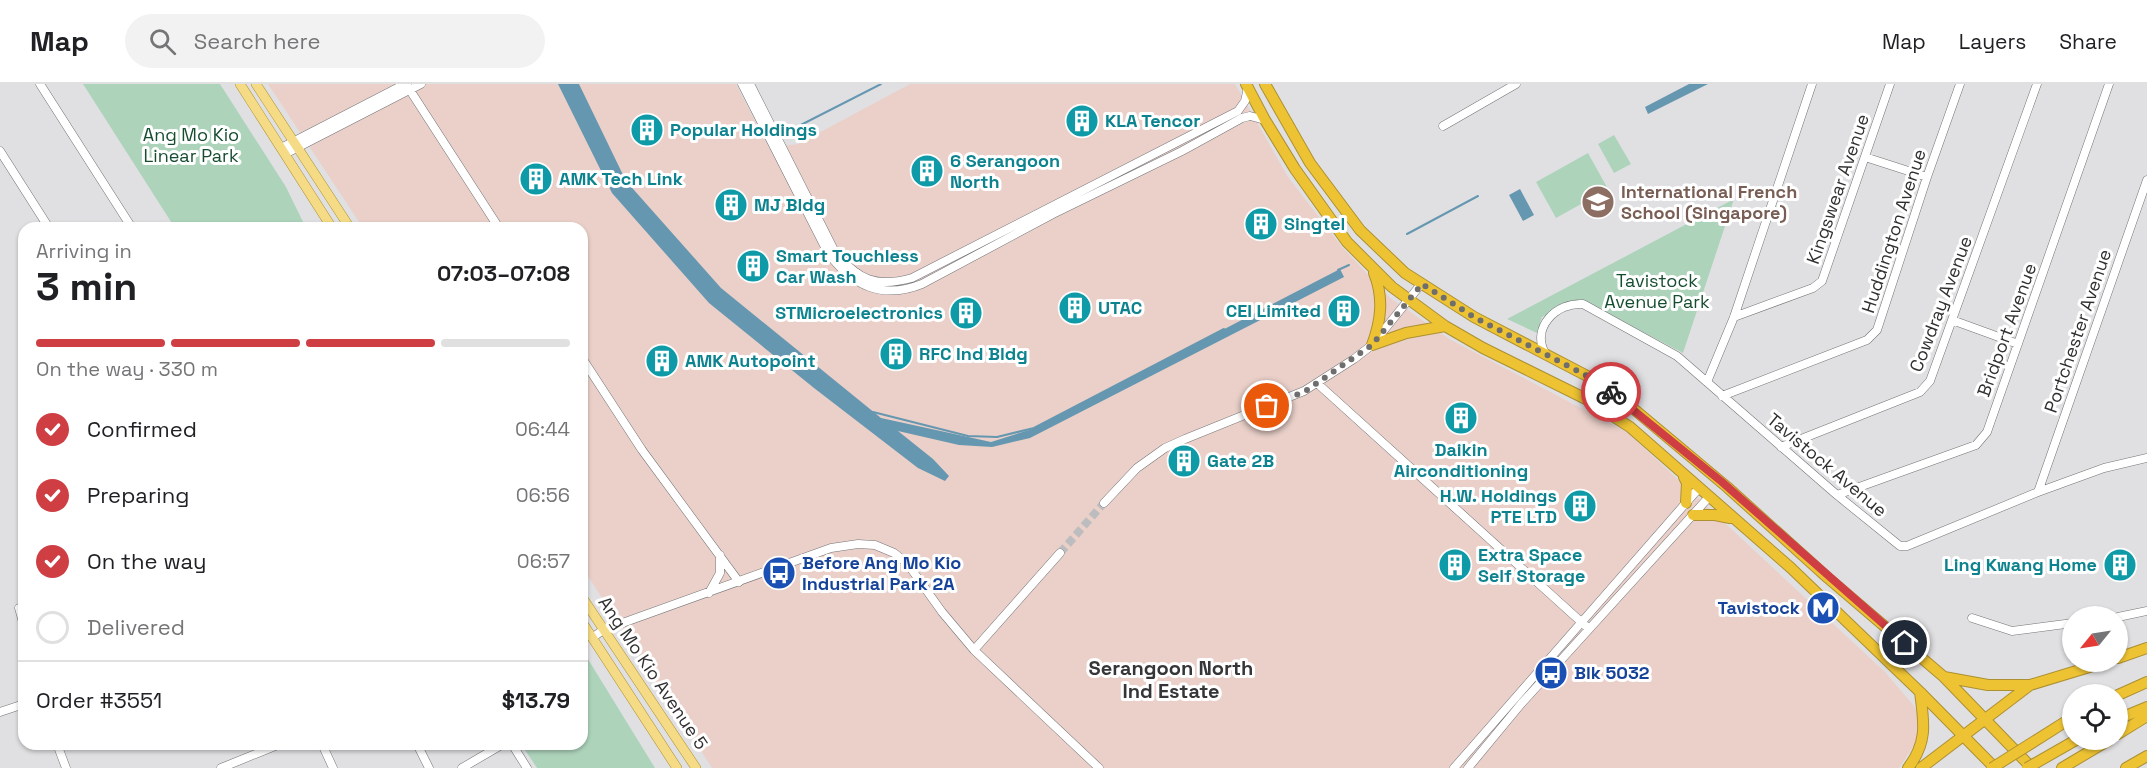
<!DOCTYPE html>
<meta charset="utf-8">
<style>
body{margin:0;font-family:"Space Grotesk",sans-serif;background:#f2f2f2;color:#202124;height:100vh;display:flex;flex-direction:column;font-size:22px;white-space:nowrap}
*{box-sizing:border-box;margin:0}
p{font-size:20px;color:#757577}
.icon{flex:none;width:33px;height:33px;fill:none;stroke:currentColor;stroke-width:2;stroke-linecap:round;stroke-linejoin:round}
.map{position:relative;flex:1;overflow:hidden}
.sheet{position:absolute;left:18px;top:138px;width:570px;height:528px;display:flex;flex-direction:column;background:#fff;border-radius:18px;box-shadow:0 2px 4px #0004}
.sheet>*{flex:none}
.needle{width:39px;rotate:240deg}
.fabs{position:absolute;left:2062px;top:522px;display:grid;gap:12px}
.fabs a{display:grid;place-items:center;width:66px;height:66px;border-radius:50%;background:#fff;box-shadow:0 2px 4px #0004;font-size:30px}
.pin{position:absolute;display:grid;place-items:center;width:51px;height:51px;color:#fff;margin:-26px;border:3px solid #fff;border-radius:50%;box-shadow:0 2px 6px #0007}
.courier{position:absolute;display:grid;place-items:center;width:60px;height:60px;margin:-30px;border:4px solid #ce3e43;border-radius:50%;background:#fff;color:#222;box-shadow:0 2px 8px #0007}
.headline em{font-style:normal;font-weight:700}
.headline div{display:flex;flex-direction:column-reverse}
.headline{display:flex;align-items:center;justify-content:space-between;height:102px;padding:0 18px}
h1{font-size:39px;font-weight:700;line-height:45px}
.bar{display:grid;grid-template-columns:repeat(4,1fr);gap:9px 6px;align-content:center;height:72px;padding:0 18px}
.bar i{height:8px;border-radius:4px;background:#e0e0e0}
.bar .current{background:#ce3e43}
.bar p{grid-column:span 4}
.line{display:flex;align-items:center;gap:15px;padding:0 18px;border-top:2px solid #e0e0e0}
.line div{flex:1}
ol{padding:0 18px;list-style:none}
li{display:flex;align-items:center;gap:18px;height:66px}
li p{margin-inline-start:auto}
li .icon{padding:6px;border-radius:50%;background:#ce3e43;color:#fff;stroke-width:4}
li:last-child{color:#757577}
li i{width:33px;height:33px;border:3px solid #e0e0e0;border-radius:50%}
header{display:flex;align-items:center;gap:36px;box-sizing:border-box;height:84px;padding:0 30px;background:#fff;border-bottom:2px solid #e0e0e0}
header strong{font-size:28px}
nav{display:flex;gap:33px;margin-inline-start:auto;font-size:21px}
.search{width:420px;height:54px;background:#f2f2f2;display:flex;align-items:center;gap:15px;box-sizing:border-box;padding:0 21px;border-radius:33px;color:#757577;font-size:22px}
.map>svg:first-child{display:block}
</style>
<header>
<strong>Map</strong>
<div class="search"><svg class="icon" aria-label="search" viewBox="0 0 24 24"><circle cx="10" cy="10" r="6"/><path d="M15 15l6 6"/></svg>Search here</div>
<nav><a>Map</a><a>Layers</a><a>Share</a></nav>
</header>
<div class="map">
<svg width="2147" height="684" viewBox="0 0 2147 684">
<rect width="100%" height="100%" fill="#e0e0e3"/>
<path fill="#ead0c9" d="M268 0H736L769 64 798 60 910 0H1235L1288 93 1342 163 1390 214 1451 256 1627 348 1885 588 1914 622 1921 637 1915 660 1899 684H712L582 483V144H363Z"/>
<path fill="#add4bb" d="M83 0H220L286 103 306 144H175Z
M1614 51 1631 80 1614 89 1598 60Z
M1588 69 1608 105 1556 134 1536 98Z
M1734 115 1683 269 1580 215 1542 233 1537 249 1507 235Z
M582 566 583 567 655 684H537L521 660H582Z"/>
<path fill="#6697b0" d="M558 0H579L626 97 721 204 881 334 991 358 1032 345 1340 185 1344 193 1030 354 992 363 959 361 898 347 933 375 949 392 945 397 918 384 814 304 709 219 612 109Z
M1689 0H1708L1648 30 1645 23Z
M1520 105 1534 131 1523 137 1509 111Z"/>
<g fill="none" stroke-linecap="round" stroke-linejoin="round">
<path stroke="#6697b0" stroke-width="2" d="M787 48 881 0
M1407 150 1478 112
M1338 186 1349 181
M873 328 968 352 997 353 1034 344 1224 245"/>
<path stroke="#bdbdbf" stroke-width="8" stroke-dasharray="8 4" stroke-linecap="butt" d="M1060 469 1104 419"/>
<defs>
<path id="minor" d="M40 0 132 144
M406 0 499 144
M742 0 828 169C853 202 882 216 922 200L1053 130 1182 67 1242 34 1250 32 1265 36
M750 0 835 168C858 196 876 204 912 194L1238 27 1245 17 1248 4
M1443 42 1516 0
M281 64 405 0
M0 67 49 144
M285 70 421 0
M1865 73 1927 93
M1734 233 1813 204 1822 197 1890 0
M1952 236 2018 260
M1545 269C1531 243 1557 218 1583 220L1677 272 1837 411 1900 462H1907L2038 408 2104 384 2147 374
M582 274 642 366 739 498
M1707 298 1734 233 1812 0
M1318 300 1589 545
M1722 312 1867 256 1877 246 1927 93 1960 0
M1781 363 1920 308 1930 297 2037 0
M2038 408 2147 96
M1837 411 1976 361 1987 348 2109 0
M1104 419 1137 384 1165 364 1185 355 1304 307 1354 275 1372 261 1422 199
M709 509 720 489V471
M19 524 24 542
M2118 533 2147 527
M1972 534 2012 547 2073 539
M592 554 603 546 831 464 858 460 875 461 894 469 907 479 942 528 974 566 1099 684
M974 566 1060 469
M0 628 24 620
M57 660 66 684
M322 660 333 684
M417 660 429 684
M512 660 527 684
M221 684 280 660
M462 684 503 660
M1454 684 1699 404
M1468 684 1521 620 1709 413"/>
<path id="major" d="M240 0 332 144
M256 0 350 144
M582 513 696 684
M582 538 677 684"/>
<path id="highway" d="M1246 0 1265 36 1295 85 1347 158 1392 203 1445 242 1483 264 1586 315 1630 343 1791 484 1920 608 1995 684
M1265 0 1310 79 1360 146 1405 189 1474 233 1591 294 1623 316 1727 403 1828 494 1944 593 2032 684
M1372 261C1381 237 1384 214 1374 189
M1372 261 1406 249 1445 242
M1684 393 1687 399 1686 419
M1693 431H1715L1730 434
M2118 574 2147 564
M1944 593 1988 601H2030L2106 578
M2118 611 2147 598
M2118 635 2147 623
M2118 650 2147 632
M1908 684C1928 658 1924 638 1920 608
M1921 684 2030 601
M2062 684 2109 656
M2126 684 2147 672"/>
</defs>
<use href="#minor" stroke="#747477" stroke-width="9"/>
<use href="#major" stroke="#ac9032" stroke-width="10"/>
<use href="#highway" stroke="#ac9032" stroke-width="12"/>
<use href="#minor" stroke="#fff" stroke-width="8"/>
<use href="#major" stroke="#f5db85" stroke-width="9"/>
<use href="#highway" stroke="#eec333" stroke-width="10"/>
<defs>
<path id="highway-bridge" d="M1992 684 2065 638
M2027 684 2076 656"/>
</defs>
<use href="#highway-bridge" stroke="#ac9032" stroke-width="12" stroke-linecap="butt"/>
<use href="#highway-bridge" stroke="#eec333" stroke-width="10"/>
</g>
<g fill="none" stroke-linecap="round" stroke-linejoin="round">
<path stroke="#6e6e6f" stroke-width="6" stroke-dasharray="0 10.8" d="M1267 322 1304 308 1372 261 1422 200 1474 233 1591 294 1611 308"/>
<path stroke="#ce3e43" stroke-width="8" d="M1611 308 1722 398 1905 559"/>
</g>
<defs>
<symbol id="building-disc" viewBox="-11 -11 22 22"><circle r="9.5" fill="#0f9aa8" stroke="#fff"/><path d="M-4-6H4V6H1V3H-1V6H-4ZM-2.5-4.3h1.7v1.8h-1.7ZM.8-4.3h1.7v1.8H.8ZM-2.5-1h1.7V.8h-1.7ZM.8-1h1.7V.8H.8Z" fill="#fff"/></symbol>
<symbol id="school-disc" viewBox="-11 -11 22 22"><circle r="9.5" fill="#8d6e63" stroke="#fff"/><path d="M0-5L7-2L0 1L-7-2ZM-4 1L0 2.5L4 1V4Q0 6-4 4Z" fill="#fff"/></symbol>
<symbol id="bus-disc" viewBox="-11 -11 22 22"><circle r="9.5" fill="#1a4fb4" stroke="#fff"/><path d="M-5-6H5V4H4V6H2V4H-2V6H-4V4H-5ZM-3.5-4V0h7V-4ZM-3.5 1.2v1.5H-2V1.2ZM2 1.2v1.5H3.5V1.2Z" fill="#fff"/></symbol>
<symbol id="metro-disc" viewBox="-11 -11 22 22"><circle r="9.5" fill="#1a4fb4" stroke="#fff"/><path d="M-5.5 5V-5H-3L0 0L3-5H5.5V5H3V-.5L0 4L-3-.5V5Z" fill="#fff"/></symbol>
</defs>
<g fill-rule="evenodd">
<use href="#building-disc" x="1063" y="18" width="38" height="38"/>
<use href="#building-disc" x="628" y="27" width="38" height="38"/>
<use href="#building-disc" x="908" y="68" width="38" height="38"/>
<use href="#building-disc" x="517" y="76" width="38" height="38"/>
<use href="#school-disc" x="1579" y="99" width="38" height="38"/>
<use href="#building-disc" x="712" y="102" width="38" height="38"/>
<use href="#building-disc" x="1242" y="121" width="38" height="38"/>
<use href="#building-disc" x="734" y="163" width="38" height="38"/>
<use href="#building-disc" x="1056" y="205" width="38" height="38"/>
<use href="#building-disc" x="1325" y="208" width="38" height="38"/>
<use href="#building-disc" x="947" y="210" width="38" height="38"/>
<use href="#building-disc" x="877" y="251" width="38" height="38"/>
<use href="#building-disc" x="643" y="258" width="38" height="38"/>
<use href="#building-disc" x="1442" y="315" width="38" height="38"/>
<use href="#building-disc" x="1165" y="358" width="38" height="38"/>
<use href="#building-disc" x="1561" y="403" width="38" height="38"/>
<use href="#building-disc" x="1436" y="462" width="38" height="38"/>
<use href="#building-disc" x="2101" y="462" width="38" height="38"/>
<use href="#bus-disc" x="760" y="470" width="38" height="38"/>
<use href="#metro-disc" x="1804" y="505" width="38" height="38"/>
<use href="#bus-disc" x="1532" y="570" width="38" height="38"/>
</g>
<g text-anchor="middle" stroke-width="6" stroke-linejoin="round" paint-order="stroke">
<g font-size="18" font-weight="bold" fill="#0d838f" stroke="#fff" text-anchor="start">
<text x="1105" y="43">KLA Tencor</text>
<text x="670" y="52">Popular Holdings</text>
<text x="950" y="83">6 Serangoon<tspan x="950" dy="21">North</tspan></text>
<text x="559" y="101">AMK Tech Link</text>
<text x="754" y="127">MJ Bldg</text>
<text x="1284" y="146">Singtel</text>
<text x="776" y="178">Smart Touchless<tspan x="776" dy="21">Car Wash</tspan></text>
<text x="1098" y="230">UTAC</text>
<text x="1321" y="233" text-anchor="end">CEI Limited</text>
<text x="943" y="235" text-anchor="end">STMicroelectronics</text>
<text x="919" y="276">RFC Ind Bldg</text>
<text x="685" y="283">AMK Autopoint</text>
<text x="1461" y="372" text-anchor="middle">Daikin<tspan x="1461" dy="21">Airconditioning</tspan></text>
<text x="1207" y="383">Gate 2B</text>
<text x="1557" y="418" text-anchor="end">H.W. Holdings<tspan x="1557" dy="21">PTE LTD</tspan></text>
<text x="1478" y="477">Extra Space<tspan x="1478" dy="21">Self Storage</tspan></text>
<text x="2097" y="487" text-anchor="end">Ling Kwang Home</text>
</g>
<g font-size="18" fill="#164d30" stroke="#fff">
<text x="191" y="57">Ang Mo Kio<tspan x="191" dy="21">Linear Park</tspan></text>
<text x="1657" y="203">Tavistock<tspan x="1657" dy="21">Avenue Park</tspan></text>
</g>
<g font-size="18" fill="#303031" stroke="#fff">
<text transform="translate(1838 105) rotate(-71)" y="6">Kingswear Avenue</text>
<text transform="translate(1894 147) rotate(-72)" y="6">Huddington Avenue</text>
<text transform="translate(1941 220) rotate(-69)" y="6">Cowdray Avenue</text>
<text transform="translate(2007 246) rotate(-70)" y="6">Bridport Avenue</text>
<text transform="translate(2078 247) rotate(-71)" y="6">Portchester Avenue</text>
<text transform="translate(1827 381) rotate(40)" y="6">Tavistock Avenue</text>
<text transform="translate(653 589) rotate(56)" y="6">Ang Mo Kio Avenue 5</text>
</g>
<g font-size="18" font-weight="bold" fill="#785e54" stroke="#fff" text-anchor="start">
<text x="1621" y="114">International French<tspan x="1621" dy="21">School (Singapore)</tspan></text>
</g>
<g font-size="18" font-weight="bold" fill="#164399" stroke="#fff" text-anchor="start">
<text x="802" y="485">Before Ang Mo Kio<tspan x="802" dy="21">Industrial Park 2A</tspan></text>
<text x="1800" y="530" text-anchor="end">Tavistock</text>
<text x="1574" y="595">Blk 5032</text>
</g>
<g font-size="20" font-weight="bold" fill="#363638" stroke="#fff">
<text x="1171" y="591">Serangoon North<tspan x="1171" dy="23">Ind Estate</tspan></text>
</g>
</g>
</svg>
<div class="fabs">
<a><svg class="needle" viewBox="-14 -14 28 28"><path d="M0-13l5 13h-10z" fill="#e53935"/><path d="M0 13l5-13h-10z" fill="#757577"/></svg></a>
<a><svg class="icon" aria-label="locate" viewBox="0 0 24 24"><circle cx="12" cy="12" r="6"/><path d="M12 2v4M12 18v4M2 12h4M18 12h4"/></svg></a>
</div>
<div class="pin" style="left:1267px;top:322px;background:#ea580c"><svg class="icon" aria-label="bag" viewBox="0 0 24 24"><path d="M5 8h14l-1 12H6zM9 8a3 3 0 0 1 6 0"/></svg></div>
<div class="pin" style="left:1905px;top:559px;background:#1f2937"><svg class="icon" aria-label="home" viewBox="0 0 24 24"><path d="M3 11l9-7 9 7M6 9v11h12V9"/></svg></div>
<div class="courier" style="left:1611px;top:308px"><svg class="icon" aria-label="bike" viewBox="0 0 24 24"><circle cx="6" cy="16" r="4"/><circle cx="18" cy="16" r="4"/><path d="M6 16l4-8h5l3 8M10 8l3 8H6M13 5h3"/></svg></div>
<section class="sheet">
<div class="headline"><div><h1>3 min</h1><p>Arriving in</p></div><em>07:03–07:08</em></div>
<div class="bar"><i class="current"></i><i class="current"></i><i class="current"></i><i></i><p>On the way · 330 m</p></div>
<ol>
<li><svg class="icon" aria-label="check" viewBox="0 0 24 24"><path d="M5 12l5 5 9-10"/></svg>Confirmed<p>06:44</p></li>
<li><svg class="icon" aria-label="check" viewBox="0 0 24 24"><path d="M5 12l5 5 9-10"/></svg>Preparing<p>06:56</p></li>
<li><svg class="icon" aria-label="check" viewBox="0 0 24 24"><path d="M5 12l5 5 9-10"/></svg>On the way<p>06:57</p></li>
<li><i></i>Delivered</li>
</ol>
<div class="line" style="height:78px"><div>Order #3551</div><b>$13.79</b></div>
</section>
</div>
